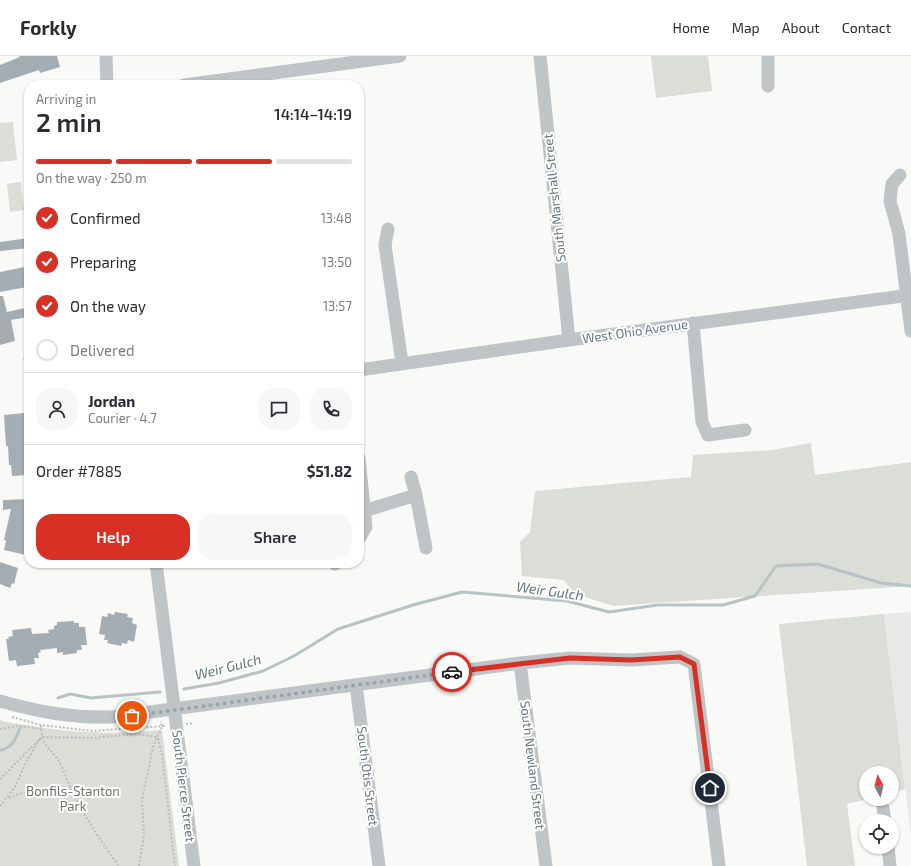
<!DOCTYPE html>
<meta charset="utf-8">
<style>
body{margin:0;font-family:"Exo 2",sans-serif;background:#f7f7f7;color:#2b2b33;height:100vh;display:flex;flex-direction:column;font-size:15px;white-space:nowrap}
*{box-sizing:border-box;margin:0}
p{font-size:13px;color:#7c7c81}
.icon{flex:none;width:22px;height:22px;fill:none;stroke:currentColor;stroke-width:2;stroke-linecap:round;stroke-linejoin:round}
.map{position:relative;flex:1;overflow:hidden}
.details{position:absolute;left:24px;top:24px;width:340px;height:488px;display:flex;flex-direction:column;background:#fff;border-radius:16px;box-shadow:0 1px 3px #0004}
.details>*{flex:none}
.needle{width:26px;rotate:353deg}
.tools{position:absolute;left:859px;top:710px;display:grid;gap:8px}
.tools a{display:grid;place-items:center;width:40px;height:40px;border-radius:50%;background:#fff;box-shadow:0 1px 3px #0004;font-size:20px}
.pin{position:absolute;display:grid;place-items:center;width:34px;height:34px;color:#fff;margin:-17px;border:2px solid #fff;border-radius:50%;box-shadow:0 1px 4px #0007}
.courier{position:absolute;display:grid;place-items:center;width:40px;height:40px;margin:-20px;border:3px solid #d93025;border-radius:50%;background:#fff;color:#222;box-shadow:0 1px 5px #0007}
.head em{font-style:normal;font-weight:600}
.head div{display:flex;flex-direction:column-reverse}
.head{display:flex;align-items:center;justify-content:space-between;height:68px;padding:0 12px}
h1{font-size:26px;font-weight:600;line-height:30px}
.bar{display:grid;grid-template-columns:repeat(4,1fr);gap:6px 4px;align-content:center;height:48px;padding:0 12px}
.bar i{height:5px;border-radius:3px;background:#e1e1e2}
.bar .active{background:#d93025}
.bar p{grid-column:span 4}
.line{display:flex;align-items:center;gap:10px;padding:0 12px;border-top:1px solid #e1e1e2}
.line div{flex:1}
.round{display:grid;place-items:center;flex:none;width:42px;height:42px;border-radius:16px;background:#f7f7f7}
ol{padding:0 12px;list-style:none}
li{display:flex;align-items:center;gap:12px;height:44px}
li p{margin-inline-start:auto}
li .icon{padding:4px;border-radius:50%;background:#d93025;color:#fff;stroke-width:4}
li:last-child{color:#7c7c81}
li i{width:22px;height:22px;border:2px solid #e1e1e2;border-radius:50%}
.cta{display:flex;gap:8px;margin-top:auto;padding:8px 12px}
.cta a{flex:1;height:46px;border-radius:16px;background:#d93025;color:#fff;font-size:16px;font-weight:600;line-height:46px;text-align:center}
.cta a+a{background:#f7f7f7;color:#2b2b33}
header{display:flex;align-items:center;gap:24px;box-sizing:border-box;height:56px;padding:0 20px;background:#fff;border-bottom:1px solid #e1e1e2}
header strong{font-size:19px}
nav{display:flex;gap:22px;margin-inline-start:auto;font-size:14px}
.map>svg:first-child{display:block}
</style>
<header>
<strong>Forkly</strong>
<nav><a>Home</a><a>Map</a><a>About</a><a>Contact</a></nav>
</header>
<div class="map">
<svg width="911" height="810" viewBox="0 0 911 810">
<rect width="100%" height="100%" fill="#f9f9f7"/>
<path fill="#e7e9e7" d="M911 556V780L884 558Z"/>
<path fill="#daded7" d="M651 0H708L712 35 656 42Z
M13 66 17 104 0 106V67Z
M21 126 24 154 10 156 7 128Z
M811 387 815 419 911 406V530L613 550 573 537 564 524 522 520 520 486 530 476 535 435 691 421 693 399 772 394Z
M884 558 905 733 892 737V717H866L867 743 847 748 855 810H807L779 568Z
M0 664C11 668 22 668 33 670 77 678 118 678 162 674L179 810H0Z"/>
<g fill="none" stroke-linecap="round" stroke-linejoin="round">
<path stroke="#b7c3c5" stroke-width="3" d="M184 633 219 627 263 615 294 600 338 573 413 549 462 536 567 545 609 556 658 549H723L755 540 776 510 818 508 881 527 911 530
M58 642 70 638 91 642 160 636
M0 694C12 693 16 682 20 672"/>
</g>
<path fill="#a4aeb2" d="M19 0H57L60 11 40 17 39 14 0 27V9L20 1Z
M29 182V192L0 195V186Z
M29 210V228L27 229V231L0 236V216Z
M0 240H3L7 256 29 251V261L11 264 15 285 0 289Z
M24 357 27 399H29V419L12 420 11 409H9L8 390H6L4 359Z
M29 443V494L26 499 4 494 6 485 4 484 11 453 3 454V444Z
M0 506 18 512 14 528 12 527 10 532 0 528Z
M115 556 128 558 127 561 133 562 132 567 137 569 134 586 128 584 127 588 122 587 121 590 107 587 108 584H104L105 579 99 578 102 560 107 561 108 557 114 559Z
M74 565V567H79V571H85L87 589H81L82 594H77V597L63 599V596L57 597V592L40 594 41 596 38 597 39 602H34L35 608 17 610 16 604 9 605 6 583H9L8 581 13 580 12 574 31 572 32 578 49 577 48 574 54 573V570L57 569V566Z"/>
<g fill="none" stroke-linecap="round" stroke-linejoin="round">
<path stroke="#b9bdbf" stroke-width="2" stroke-dasharray="2 2" stroke-linecap="butt" d="M24 304 25 302 29 301
M12 661 41 669 92 675 166 670
M186 668 193 667
M41 669C42 694 52 691 61 709 65 717 67 726 72 734 85 761 101 786 119 810
M0 673 17 670 41 673
M158 682 162 699 175 810
M0 723 42 681 92 682 135 678 157 681
M9 742C29 734 51 728 72 735
M0 750 15 731 25 708 40 683
M139 810 144 779 142 744 153 691 162 671 161 665"/>
<path stroke="#bfc4c6" stroke-width="13" d="M106 0 107 29
M540 0 569 284
M184 29 400 0
M768 30V0
M900 119 892 128 890 145 899 178 911 275
M388 173 385 189 402 307
M693 267 702 366 708 379 745 374
M359 314 569 284 911 239
M359 402 366 471 359 483
M416 439 426 492
M364 455 416 439 411 421
M156 507 194 810
M335 508 336 507
M520 607 546 810
M356 629 379 810
M0 645C39 656 71 662 112 661L520 607 570 602 631 604 680 601 694 608 719 810
M883 752 885 765
M888 791 890 810"/>
</g>
<g fill="none" stroke-linecap="round" stroke-linejoin="round">
<path stroke="#9aa5a9" stroke-width="4" stroke-dasharray="0 7.2" d="M132 660 452 616"/>
<path stroke="#d93025" stroke-width="5" d="M452 616 570 602 631 604 680 601 694 608 710 732"/>
</g>
<g text-anchor="middle" stroke-width="4" stroke-linejoin="round" paint-order="stroke">
<g font-size="13" fill="#67787f" stroke="#fff">
<text transform="translate(554 142) rotate(-96)" y="5">South Marshall Street</text>
<text transform="translate(635 275) rotate(-8)" y="5">West Ohio Avenue</text>
<text transform="translate(533 709) rotate(83)" y="5">South Newland Street</text>
<text transform="translate(368 720) rotate(83)" y="5">South Otis Street</text>
<text transform="translate(184 730) rotate(83)" y="5">South Pierce Street</text>
</g>
<g font-size="13" fill="#6b7866" stroke="#fff">
<text x="73" y="740">Bonfils-Stanton<tspan x="73" dy="15">Park</tspan></text>
</g>
<g font-size="14" font-style="italic" fill="#627678" stroke="#fff">
<text transform="translate(550 535) rotate(8)" y="5">Weir Gulch</text>
<text transform="translate(228 611) rotate(-14)" y="5">Weir Gulch</text>
</g>
</g>
</svg>
<div class="tools">
<a><svg class="needle" viewBox="-14 -14 28 28"><path d="M0-13l5 13h-10z" fill="#e53935"/><path d="M0 13l5-13h-10z" fill="#7c7c81"/></svg></a>
<a><svg class="icon" aria-label="locate" viewBox="0 0 24 24"><circle cx="12" cy="12" r="6"/><path d="M12 2v4M12 18v4M2 12h4M18 12h4"/></svg></a>
</div>
<div class="pin" style="left:132px;top:660px;background:#ea580c"><svg class="icon" aria-label="bag" viewBox="0 0 24 24"><path d="M5 8h14l-1 12H6zM9 8a3 3 0 0 1 6 0"/></svg></div>
<div class="pin" style="left:710px;top:732px;background:#1f2937"><svg class="icon" aria-label="home" viewBox="0 0 24 24"><path d="M3 11l9-7 9 7M6 9v11h12V9"/></svg></div>
<div class="courier" style="left:452px;top:616px"><svg class="icon" aria-label="car" viewBox="0 0 24 24"><path d="M5 17H2v-5l4-1 3-4h7l3 4 3 1v5h-3M9 17h6M6 11h13"/><circle cx="7" cy="17" r="2"/><circle cx="17" cy="17" r="2"/></svg></div>
<section class="details">
<div class="head"><div><h1>2 min</h1><p>Arriving in</p></div><em>14:14–14:19</em></div>
<div class="bar"><i class="active"></i><i class="active"></i><i class="active"></i><i></i><p>On the way · 250 m</p></div>
<ol>
<li><svg class="icon" aria-label="check" viewBox="0 0 24 24"><path d="M5 12l5 5 9-10"/></svg>Confirmed<p>13:48</p></li>
<li><svg class="icon" aria-label="check" viewBox="0 0 24 24"><path d="M5 12l5 5 9-10"/></svg>Preparing<p>13:50</p></li>
<li><svg class="icon" aria-label="check" viewBox="0 0 24 24"><path d="M5 12l5 5 9-10"/></svg>On the way<p>13:57</p></li>
<li><i></i>Delivered</li>
</ol>
<div class="line" style="height:72px"><a class="round"><svg class="icon" aria-label="person" viewBox="0 0 24 24"><circle cx="12" cy="8" r="4"/><path d="M4 21q1-7 8-7t8 7"/></svg></a><div><b>Jordan</b><p>Courier · 4.7</p></div><a class="round"><svg class="icon" aria-label="chat" viewBox="0 0 24 24"><path d="M4 5h16v11H9l-5 4z"/></svg></a><a class="round"><svg class="icon" aria-label="phone" viewBox="0 0 24 24"><path d="M5 4h4l2 5-3 2q2 4 5 5l2-3 5 2v4C11 20 4 13 5 4z"/></svg></a></div>
<div class="line" style="height:52px"><div>Order #7885</div><b>$51.82</b></div>
<div class="cta"><a>Help</a><a>Share</a></div>
</section>
</div>
